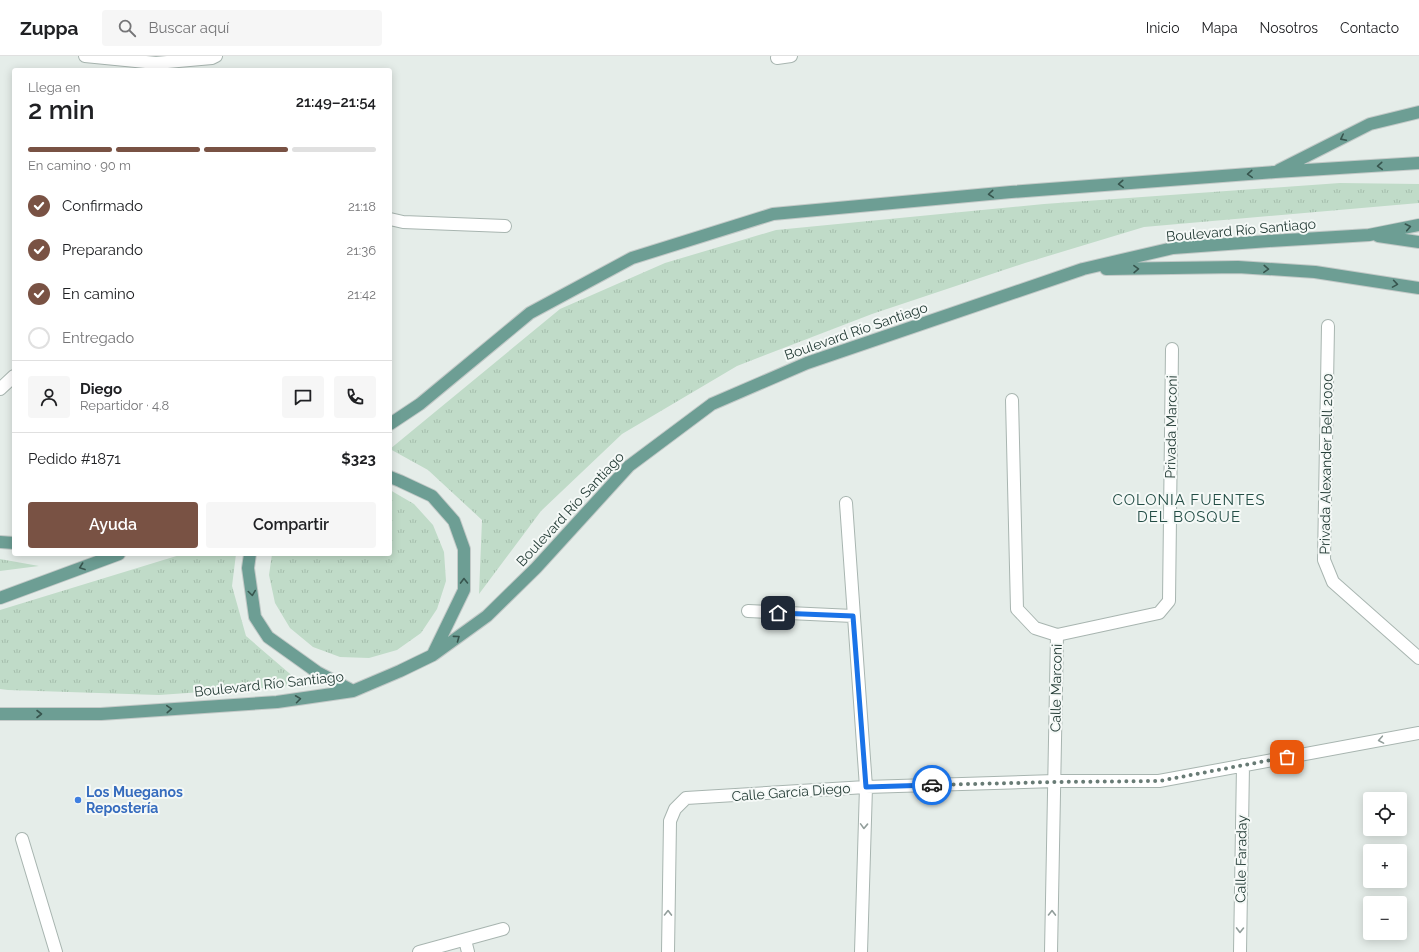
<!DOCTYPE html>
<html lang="es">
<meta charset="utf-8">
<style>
body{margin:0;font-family:Raleway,sans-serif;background:#f6f6f6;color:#202124;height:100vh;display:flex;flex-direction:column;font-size:15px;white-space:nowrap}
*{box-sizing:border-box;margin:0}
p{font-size:13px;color:#757577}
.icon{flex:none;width:22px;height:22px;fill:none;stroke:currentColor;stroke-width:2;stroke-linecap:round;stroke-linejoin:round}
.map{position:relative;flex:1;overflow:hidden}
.panel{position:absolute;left:12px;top:12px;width:380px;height:488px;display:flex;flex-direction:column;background:#fff;border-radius:4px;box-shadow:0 2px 10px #0003}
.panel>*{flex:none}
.fabs{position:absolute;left:1363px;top:736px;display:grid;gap:8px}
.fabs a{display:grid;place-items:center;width:44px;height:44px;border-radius:4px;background:#fff;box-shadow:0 2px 10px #0003;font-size:20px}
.pin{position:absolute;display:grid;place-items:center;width:34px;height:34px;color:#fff;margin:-17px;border-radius:8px;box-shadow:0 2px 6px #0006}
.courier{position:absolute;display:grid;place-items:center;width:40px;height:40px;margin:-20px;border:3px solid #1a73e8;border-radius:50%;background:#fff;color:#222;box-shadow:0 1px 5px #0007}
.summary em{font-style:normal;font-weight:600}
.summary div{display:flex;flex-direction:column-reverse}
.summary{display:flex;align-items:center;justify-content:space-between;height:68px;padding:0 16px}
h1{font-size:26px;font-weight:600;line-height:30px}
.bar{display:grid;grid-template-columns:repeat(4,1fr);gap:6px 4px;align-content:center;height:48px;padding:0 16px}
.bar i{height:5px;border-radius:3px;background:#e0e0e0}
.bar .on{background:#795244}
.bar p{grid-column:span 4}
.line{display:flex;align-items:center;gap:10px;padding:0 16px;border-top:1px solid #e0e0e0}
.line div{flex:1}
.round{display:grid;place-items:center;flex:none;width:42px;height:42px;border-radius:4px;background:#f6f6f6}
ol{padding:0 16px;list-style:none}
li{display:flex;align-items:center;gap:12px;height:44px}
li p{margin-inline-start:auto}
li .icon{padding:4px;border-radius:50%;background:#795244;color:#fff;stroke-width:4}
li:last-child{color:#757577}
li i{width:22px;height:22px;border:2px solid #e0e0e0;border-radius:50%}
.primary-button{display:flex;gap:8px;margin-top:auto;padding:8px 16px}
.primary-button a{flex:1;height:46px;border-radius:4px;background:#795244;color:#fff;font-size:16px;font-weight:600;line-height:46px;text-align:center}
.primary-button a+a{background:#f6f6f6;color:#202124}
header{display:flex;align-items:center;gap:24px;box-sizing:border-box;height:56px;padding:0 20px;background:#fff;border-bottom:1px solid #e0e0e0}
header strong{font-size:19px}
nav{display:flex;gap:22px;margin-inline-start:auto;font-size:14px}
.search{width:280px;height:36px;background:#f6f6f6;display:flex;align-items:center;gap:10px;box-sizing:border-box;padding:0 14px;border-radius:4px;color:#757577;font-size:15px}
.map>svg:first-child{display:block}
</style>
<header>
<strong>Zuppa</strong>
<div class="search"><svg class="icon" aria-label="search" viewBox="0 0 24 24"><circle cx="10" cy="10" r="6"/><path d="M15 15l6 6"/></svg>Buscar aquí</div>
<nav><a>Inicio</a><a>Mapa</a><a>Nosotros</a><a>Contacto</a></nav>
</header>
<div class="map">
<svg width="1419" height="896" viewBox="0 0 1419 896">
<defs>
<pattern id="grass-tufts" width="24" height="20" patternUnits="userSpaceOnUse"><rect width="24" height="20" fill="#c0dbc8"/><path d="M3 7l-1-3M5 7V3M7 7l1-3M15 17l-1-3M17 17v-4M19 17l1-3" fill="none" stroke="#a5bdac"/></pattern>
</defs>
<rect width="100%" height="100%" fill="#e5ede9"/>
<path fill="url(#grass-tufts)" d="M1340 127 1419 128V147L1144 171 1025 207 872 258 737 310 622 378 541 455 479 538 482 464 428 414 390 393 560 253 665 207 776 174 1044 148Z
M390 434 414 448 433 469 444 496 446 525 437 553 421 577 397 594 369 602 340 601 313 591 290 572 275 547 269 519 272 498H390Z
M183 498H236L232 530 246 580 303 629 159 639 8 634 0 633V554Z
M0 503 39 510 0 515Z"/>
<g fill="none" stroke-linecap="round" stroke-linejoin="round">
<defs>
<path id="minor" d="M85 0 156 7 212 2 216 0
M777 2 791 0
M390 163 403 166 505 170
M1328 270 1324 504 1333 526 1419 602
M0 333 14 320
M1012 344 1017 553 1035 572 1057 579 1159 557 1169 545 1172 293
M846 447 866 731 861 896
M748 555 853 560
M22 783 56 896
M465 884 468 896
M419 896 503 873
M668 896 670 765 675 753 686 742 866 731 1055 725H1159L1419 677
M1051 896 1057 579
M1240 896 1243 709"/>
<path id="major" d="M1279 114 1370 68 1419 56
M1378 180 1419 186
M1106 213 1238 211 1315 216 1419 232
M390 368 420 348 530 257 632 202 773 158 1011 136 1275 116 1419 107
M390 421 400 425 432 440 454 465 464 493V534L433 598
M0 486 14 487
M250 498 248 512 255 561 268 581 317 616 353 635
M0 542 119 498
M0 658H101L277 646 353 635 400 615 433 599 487 560 536 512 629 410 712 348 807 307 1083 213 1173 192 1269 185 1369 179 1419 169"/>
</defs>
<use href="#minor" stroke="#a8b5b0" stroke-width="14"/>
<use href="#major" stroke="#c2c9c7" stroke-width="14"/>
<use href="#minor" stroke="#fff" stroke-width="12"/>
<use href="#major" stroke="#6d9e94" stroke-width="12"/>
</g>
<defs><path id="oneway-chevron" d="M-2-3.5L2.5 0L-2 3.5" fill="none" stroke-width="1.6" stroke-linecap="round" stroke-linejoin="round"/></defs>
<g stroke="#37554e">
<use href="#oneway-chevron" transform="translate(1343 82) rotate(153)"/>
<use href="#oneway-chevron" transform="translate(1380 110) rotate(176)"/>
<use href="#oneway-chevron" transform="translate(1250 118) rotate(176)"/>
<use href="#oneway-chevron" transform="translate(1121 128) rotate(176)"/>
<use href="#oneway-chevron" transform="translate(991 138) rotate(175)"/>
<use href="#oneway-chevron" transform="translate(1408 171) rotate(-12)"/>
<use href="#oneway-chevron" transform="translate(1136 213) rotate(-1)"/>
<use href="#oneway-chevron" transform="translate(1266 213) rotate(3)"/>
<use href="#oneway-chevron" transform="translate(1395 228) rotate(9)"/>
<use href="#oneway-chevron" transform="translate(82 511) rotate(160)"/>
<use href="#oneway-chevron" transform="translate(464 525) rotate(-91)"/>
<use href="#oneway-chevron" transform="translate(252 537) rotate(82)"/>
<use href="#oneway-chevron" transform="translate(457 582) rotate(-36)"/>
<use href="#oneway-chevron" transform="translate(298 643) rotate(-8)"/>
<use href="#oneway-chevron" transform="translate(169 653) rotate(-4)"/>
<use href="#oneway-chevron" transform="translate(39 658)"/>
</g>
<g stroke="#929e9b">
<use href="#oneway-chevron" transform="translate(1381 684) rotate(170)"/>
<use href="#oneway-chevron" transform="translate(864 770) rotate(92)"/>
<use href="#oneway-chevron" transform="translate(668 857) rotate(-89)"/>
<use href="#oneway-chevron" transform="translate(1052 857) rotate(-89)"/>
<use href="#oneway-chevron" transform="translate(1240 874) rotate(91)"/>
</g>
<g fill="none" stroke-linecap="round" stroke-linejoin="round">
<path stroke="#687b75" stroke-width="4" stroke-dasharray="0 7.2" d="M932 729 1055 726 1159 725 1287 701"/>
<path stroke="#1a73e8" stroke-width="5" d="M778 557 853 560 866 731 932 729"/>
</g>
<circle fill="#3f7fe0" stroke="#f5f9f7" stroke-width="1.5" cx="78" cy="744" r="4"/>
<g text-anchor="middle" stroke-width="4" stroke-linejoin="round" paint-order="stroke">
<g font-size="14" fill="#253d37" stroke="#f5f9f7">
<text transform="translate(1241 174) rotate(-5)" y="5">Boulevard Río Santiago</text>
<text transform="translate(856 275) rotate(-19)" y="5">Boulevard Río Santiago</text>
<text transform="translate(1171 371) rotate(-89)" y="5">Privada Marconi</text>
<text transform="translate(1326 408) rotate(-89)" y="5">Privada Alexander Bell 2000</text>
<text transform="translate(570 453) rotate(-47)" y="5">Boulevard Río Santiago</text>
<text transform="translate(269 628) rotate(-6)" y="5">Boulevard Río Santiago</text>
<text transform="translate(1056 632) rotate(-89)" y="5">Calle Marconi</text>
<text transform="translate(791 736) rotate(-4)" y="5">Calle García Diego</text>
<text transform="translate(1241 803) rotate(-89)" y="5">Calle Faraday</text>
</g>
<g font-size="14" font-weight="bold" fill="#366cbe" stroke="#f5f9f7" text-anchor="start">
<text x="86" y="741">Los Mueganos<tspan x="86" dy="16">Repostería</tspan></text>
</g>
<g font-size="15" letter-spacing="1" fill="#234d45" stroke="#f5f9f7">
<text x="1189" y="449">COLONIA FUENTES<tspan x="1189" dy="17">DEL BOSQUE</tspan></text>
</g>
</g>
</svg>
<div class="fabs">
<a><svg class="icon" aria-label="locate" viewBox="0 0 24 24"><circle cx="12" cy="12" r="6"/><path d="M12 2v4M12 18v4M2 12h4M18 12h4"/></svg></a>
<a>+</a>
<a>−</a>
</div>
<div class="pin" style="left:1287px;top:701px;background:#ea580c"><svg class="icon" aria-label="bag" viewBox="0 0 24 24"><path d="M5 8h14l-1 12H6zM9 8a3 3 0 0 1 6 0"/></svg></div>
<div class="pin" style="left:778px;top:557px;background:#1f2937"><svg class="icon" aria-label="home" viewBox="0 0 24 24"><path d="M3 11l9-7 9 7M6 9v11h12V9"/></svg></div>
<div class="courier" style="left:932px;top:729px"><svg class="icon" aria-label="car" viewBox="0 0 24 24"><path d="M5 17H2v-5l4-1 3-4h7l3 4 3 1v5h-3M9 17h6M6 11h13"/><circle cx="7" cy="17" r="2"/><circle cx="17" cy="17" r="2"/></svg></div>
<section class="panel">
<div class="summary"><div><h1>2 min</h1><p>Llega en</p></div><em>21:49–21:54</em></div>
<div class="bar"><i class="on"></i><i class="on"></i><i class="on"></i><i></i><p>En camino · 90 m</p></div>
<ol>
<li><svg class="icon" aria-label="check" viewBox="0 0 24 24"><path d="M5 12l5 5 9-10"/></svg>Confirmado<p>21:18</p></li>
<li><svg class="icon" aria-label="check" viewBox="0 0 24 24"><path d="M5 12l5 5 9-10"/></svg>Preparando<p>21:36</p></li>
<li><svg class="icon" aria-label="check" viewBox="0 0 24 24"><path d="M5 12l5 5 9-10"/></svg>En camino<p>21:42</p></li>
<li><i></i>Entregado</li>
</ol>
<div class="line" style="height:72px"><a class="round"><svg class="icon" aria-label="person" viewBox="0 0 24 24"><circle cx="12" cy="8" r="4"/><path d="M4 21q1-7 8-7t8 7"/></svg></a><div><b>Diego</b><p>Repartidor · 4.8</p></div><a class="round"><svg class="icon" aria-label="chat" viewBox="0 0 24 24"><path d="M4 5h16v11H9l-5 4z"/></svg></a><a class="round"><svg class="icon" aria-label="phone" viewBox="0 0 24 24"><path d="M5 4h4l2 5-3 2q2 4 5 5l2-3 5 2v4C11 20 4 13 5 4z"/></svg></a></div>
<div class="line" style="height:52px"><div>Pedido #1871</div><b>$323</b></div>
<div class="primary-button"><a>Ayuda</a><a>Compartir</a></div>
</section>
</div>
